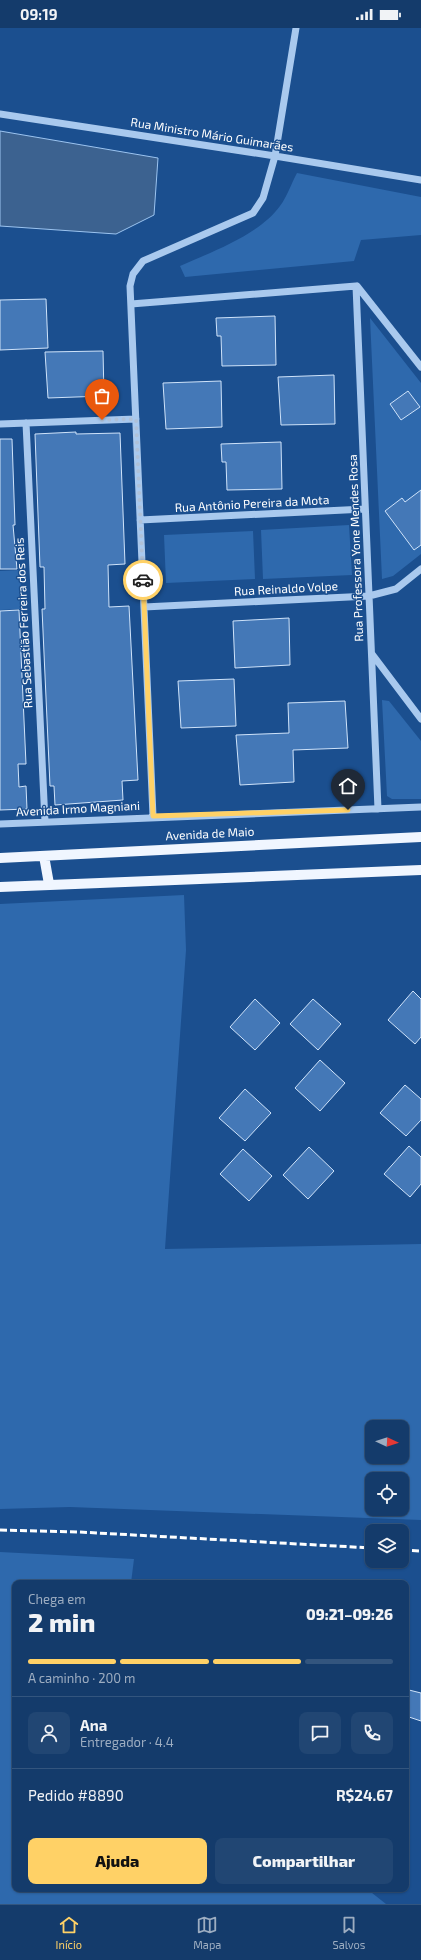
<!DOCTYPE html>
<html lang="pt">
<meta charset="utf-8">
<style>
body{margin:0;font-family:"Exo 2",sans-serif;background:#214673;color:#f1f3f6;height:100vh;display:flex;flex-direction:column;font-size:15px;white-space:nowrap}
*{box-sizing:border-box;margin:0}
p{font-size:13px;color:#9dadc1}
.icon{flex:none;width:22px;height:22px;fill:none;stroke:currentColor;stroke-width:2;stroke-linecap:round;stroke-linejoin:round}
.map{position:relative;flex:1;overflow:hidden}
.sheet{position:absolute;left:12px;top:1552px;width:397px;height:312px;display:flex;flex-direction:column;background:#143b6b;border-radius:8px;box-shadow:0 1px 3px #0004,0 0 0 1px #33557e}
.sheet>*{flex:none}
.needle{width:26px;rotate:94deg}
.buttons{position:absolute;left:365px;top:1392px;display:grid;gap:8px}
.buttons a{display:grid;place-items:center;width:44px;height:44px;border-radius:8px;background:#143b6b;box-shadow:0 1px 3px #0004,0 0 0 1px #33557e;font-size:20px}
.pin{position:absolute;display:grid;place-items:center;width:34px;height:34px;color:#fff;margin:-41px -17px;border-radius:50% 50% 50% 0;rotate:-45deg;box-shadow:0 0 4px #0007}
.pin .icon{rotate:45deg}
.courier{position:absolute;display:grid;place-items:center;width:40px;height:40px;margin:-20px;border:3px solid #ffd166;border-radius:50%;background:#fff;color:#222;box-shadow:0 1px 5px #0007}
.head em{font-style:normal;font-weight:800}
.head div{display:flex;flex-direction:column-reverse}
.head{display:flex;align-items:center;justify-content:space-between;height:68px;padding:0 16px}
h1{font-size:26px;font-weight:800;line-height:30px}
.bar{display:grid;grid-template-columns:repeat(4,1fr);gap:6px 4px;align-content:center;height:48px;padding:0 16px}
.bar i{height:5px;border-radius:3px;background:#33557e}
.bar .active{background:#ffd166}
.bar p{grid-column:span 4}
.line{display:flex;align-items:center;gap:10px;padding:0 16px;border-top:1px solid #33557e}
.line div{flex:1}
.round{display:grid;place-items:center;flex:none;width:42px;height:42px;border-radius:8px;background:#214673}
.button{display:flex;gap:8px;margin-top:auto;padding:8px 16px}
.button a{flex:1;height:46px;border-radius:8px;background:#ffd166;color:#111;font-size:16px;font-weight:800;line-height:46px;text-align:center}
.button a+a{background:#214673;color:#f1f3f6}
.status{display:flex;justify-content:space-between;align-items:center;height:28px;padding:0 20px;background:#143b6b;direction:ltr}
.status svg{height:11px;fill:currentColor}
.tabs{display:flex;justify-content:space-around;align-items:center;height:56px;border-top:1px solid #33557e;background:#143b6b;font-size:11px;color:#9dadc1}
.tabs a{display:grid;justify-items:center;gap:2px}
.tabs .active{color:#ffd166}
.map>svg:first-child{display:block}
</style>
<div class="status"><b>09:19</b><svg viewBox="0 0 49 12"><path d="M0 12V9h3v3zM5 12V6h3v6zM10 12V3h3v9zM15 12V0h3v12zM26 1h20v11H26zM47 4h2v5h-2z"/></svg></div>
<div class="map">
<svg width="421" height="1876" viewBox="0 0 421 1876">
<rect width="100%" height="100%" fill="#1b4f8f"/>
<path fill="#2e69ad" fill-rule="evenodd" d="M297 145 421 169V207L361 212 354 233 185 249 180 238C211 224 259 207 280 178 287 169 291 156 297 145Z
M370 290 421 355V526L393 548 382 551Z
M349 497 352 547 263 551 261 502Z
M253 503 255 551 166 555 164 507Z
M20 542 22 581 0 582V543Z
M382 672 389 673 421 713V771H392L387 768Z
M184 867 186 922 165 1221 421 1216V1492L70 1479 0 1481V876ZM372 1399H402V1429H372ZM372 1451H402V1481H372Z
M0 1524 134 1531 131 1555H15V1861H367L386 1876H0Z"/>
<path fill="#3c6290" stroke="#9cc4f0" d="M0 103 158 130 154 187 116 206 0 198Z"/>
<path fill="#4478b7" stroke="#cfe3fa" d="M46 271 48 320 0 322V272Z
M275 288 276 337 222 338 221 308H217L216 290Z
M103 323 104 368 48 370 45 324Z
M334 347 335 396 281 397 278 349Z
M221 353 222 399 166 401 163 355Z
M408 363 420 379 401 392 390 376Z
M76 404V406L120 405 125 536 108 537 109 579 129 578 138 752 122 753 123 772 55 777 54 758H50L49 736 42 581H45L44 539H40L35 406Z
M0 411H12L15 497H13L17 541H0Z
M281 414 282 461 227 462 226 434H222L221 416Z
M421 462V517L414 522 385 483 402 470 405 474Z
M19 582 26 736H18L19 759 26 758 27 781 0 782V583Z
M289 590 290 637 235 640 233 593Z
M234 651 236 698 181 700 178 653Z
M345 673 348 720 293 722 294 754 240 757 236 707 289 705 288 675Z
M413 963 421 971V1009L415 1016 388 992Z
M255 971 280 995 255 1022 230 999Z
M313 971 341 996 318 1022 290 996Z
M320 1032 345 1055 320 1083 295 1060Z
M405 1057 421 1071V1092L406 1108 380 1085Z
M245 1061 271 1085 245 1113 219 1090Z
M409 1118 421 1129V1156L410 1169 384 1146Z
M309 1119 334 1143 308 1171 283 1147Z
M243 1121 272 1148 249 1173 220 1146Z
M409 1662 421 1665V1693L406 1688V1672Z"/>
<g fill="none" stroke-linecap="round" stroke-linejoin="round">
<path stroke="#a9c9ee" stroke-width="7" d="M0 86 275 128 421 152
M356 258 378 781
M357 258 421 339
M131 276 356 258
M26 395 45 794
M0 396 136 391
M140 492 365 481
M144 579 369 568 396 561 421 541
M372 626 421 691
M153 788 130 258 133 246 143 233 253 185 263 170 275 128 296 0
M0 796 421 779"/>
<path stroke="#f0f6ff" stroke-width="10" d="M44 828 49 856
M0 830 421 809
M0 859 421 842"/>
<path stroke="#fff" stroke-width="3" stroke-dasharray="7 3" stroke-linecap="butt" d="M0 1502 79 1504 372 1520
M402 1522 421 1523"/>
</g>
<g fill="none" stroke-linecap="round" stroke-linejoin="round">
<path stroke="#afc1d8" stroke-width="4" stroke-dasharray="0 7.2" d="M102 392 136 391 143 552"/>
<path stroke="#ffd166" stroke-width="5" d="M143 552 153 788 348 782"/>
</g>
<g text-anchor="middle" stroke-width="3" stroke-linejoin="round" paint-order="stroke">
<g font-size="12" fill="#fff" stroke="#1b4f8f">
<text transform="translate(212 107) rotate(9)" y="4">Rua Ministro Mário Guimarães</text>
<text transform="translate(252 476) rotate(-3)" y="4">Rua Antônio Pereira da Mota</text>
<text transform="translate(356 520) rotate(-92)" y="4">Rua Professora Yone Mendes Rosa</text>
<text transform="translate(286 561) rotate(-3)" y="4">Rua Reinaldo Volpe</text>
<text transform="translate(24 595) rotate(-93)" y="4">Rua Sebastião Ferreira dos Reis</text>
<text transform="translate(78 781) rotate(-3)" y="4">Avenida Irmo Magniani</text>
<text transform="translate(210 806) rotate(-3)" y="4">Avenida de Maio</text>
</g>
</g>
</svg>
<div class="buttons">
<a><svg class="needle" viewBox="-14 -14 28 28"><path d="M0-13l5 13h-10z" fill="#e53935"/><path d="M0 13l5-13h-10z" fill="#9dadc1"/></svg></a>
<a><svg class="icon" aria-label="locate" viewBox="0 0 24 24"><circle cx="12" cy="12" r="6"/><path d="M12 2v4M12 18v4M2 12h4M18 12h4"/></svg></a>
<a><svg class="icon" aria-label="layers" viewBox="0 0 24 24"><path d="M12 4l9 5-9 5-9-5zM3 14l9 5 9-5"/></svg></a>
</div>
<div class="pin" style="left:102px;top:392px;background:#ea580c"><svg class="icon" aria-label="bag" viewBox="0 0 24 24"><path d="M5 8h14l-1 12H6zM9 8a3 3 0 0 1 6 0"/></svg></div>
<div class="pin" style="left:348px;top:782px;background:#1f2937"><svg class="icon" aria-label="home" viewBox="0 0 24 24"><path d="M3 11l9-7 9 7M6 9v11h12V9"/></svg></div>
<div class="courier" style="left:143px;top:552px"><svg class="icon" aria-label="car" viewBox="0 0 24 24"><path d="M5 17H2v-5l4-1 3-4h7l3 4 3 1v5h-3M9 17h6M6 11h13"/><circle cx="7" cy="17" r="2"/><circle cx="17" cy="17" r="2"/></svg></div>
<section class="sheet">
<div class="head"><div><h1>2 min</h1><p>Chega em</p></div><em>09:21–09:26</em></div>
<div class="bar"><i class="active"></i><i class="active"></i><i class="active"></i><i></i><p>A caminho · 200 m</p></div>
<div class="line" style="height:72px"><a class="round"><svg class="icon" aria-label="person" viewBox="0 0 24 24"><circle cx="12" cy="8" r="4"/><path d="M4 21q1-7 8-7t8 7"/></svg></a><div><b>Ana</b><p>Entregador · 4.4</p></div><a class="round"><svg class="icon" aria-label="chat" viewBox="0 0 24 24"><path d="M4 5h16v11H9l-5 4z"/></svg></a><a class="round"><svg class="icon" aria-label="phone" viewBox="0 0 24 24"><path d="M5 4h4l2 5-3 2q2 4 5 5l2-3 5 2v4C11 20 4 13 5 4z"/></svg></a></div>
<div class="line" style="height:52px"><div>Pedido #8890</div><b>R$24.67</b></div>
<div class="button"><a>Ajuda</a><a>Compartilhar</a></div>
</section>
</div>
<nav class="tabs">
<a class="active"><svg class="icon" aria-label="home" viewBox="0 0 24 24"><path d="M3 11l9-7 9 7M6 9v11h12V9"/></svg>Início</a>
<a><svg class="icon" aria-label="map" viewBox="0 0 24 24"><path d="M3 6l6-2 6 2 6-2v14l-6 2-6-2-6 2zM9 4v14M15 6v14"/></svg>Mapa</a>
<a><svg class="icon" aria-label="saved" viewBox="0 0 24 24"><path d="M7 4h10v16l-5-4-5 4z"/></svg>Salvos</a>
</nav>
